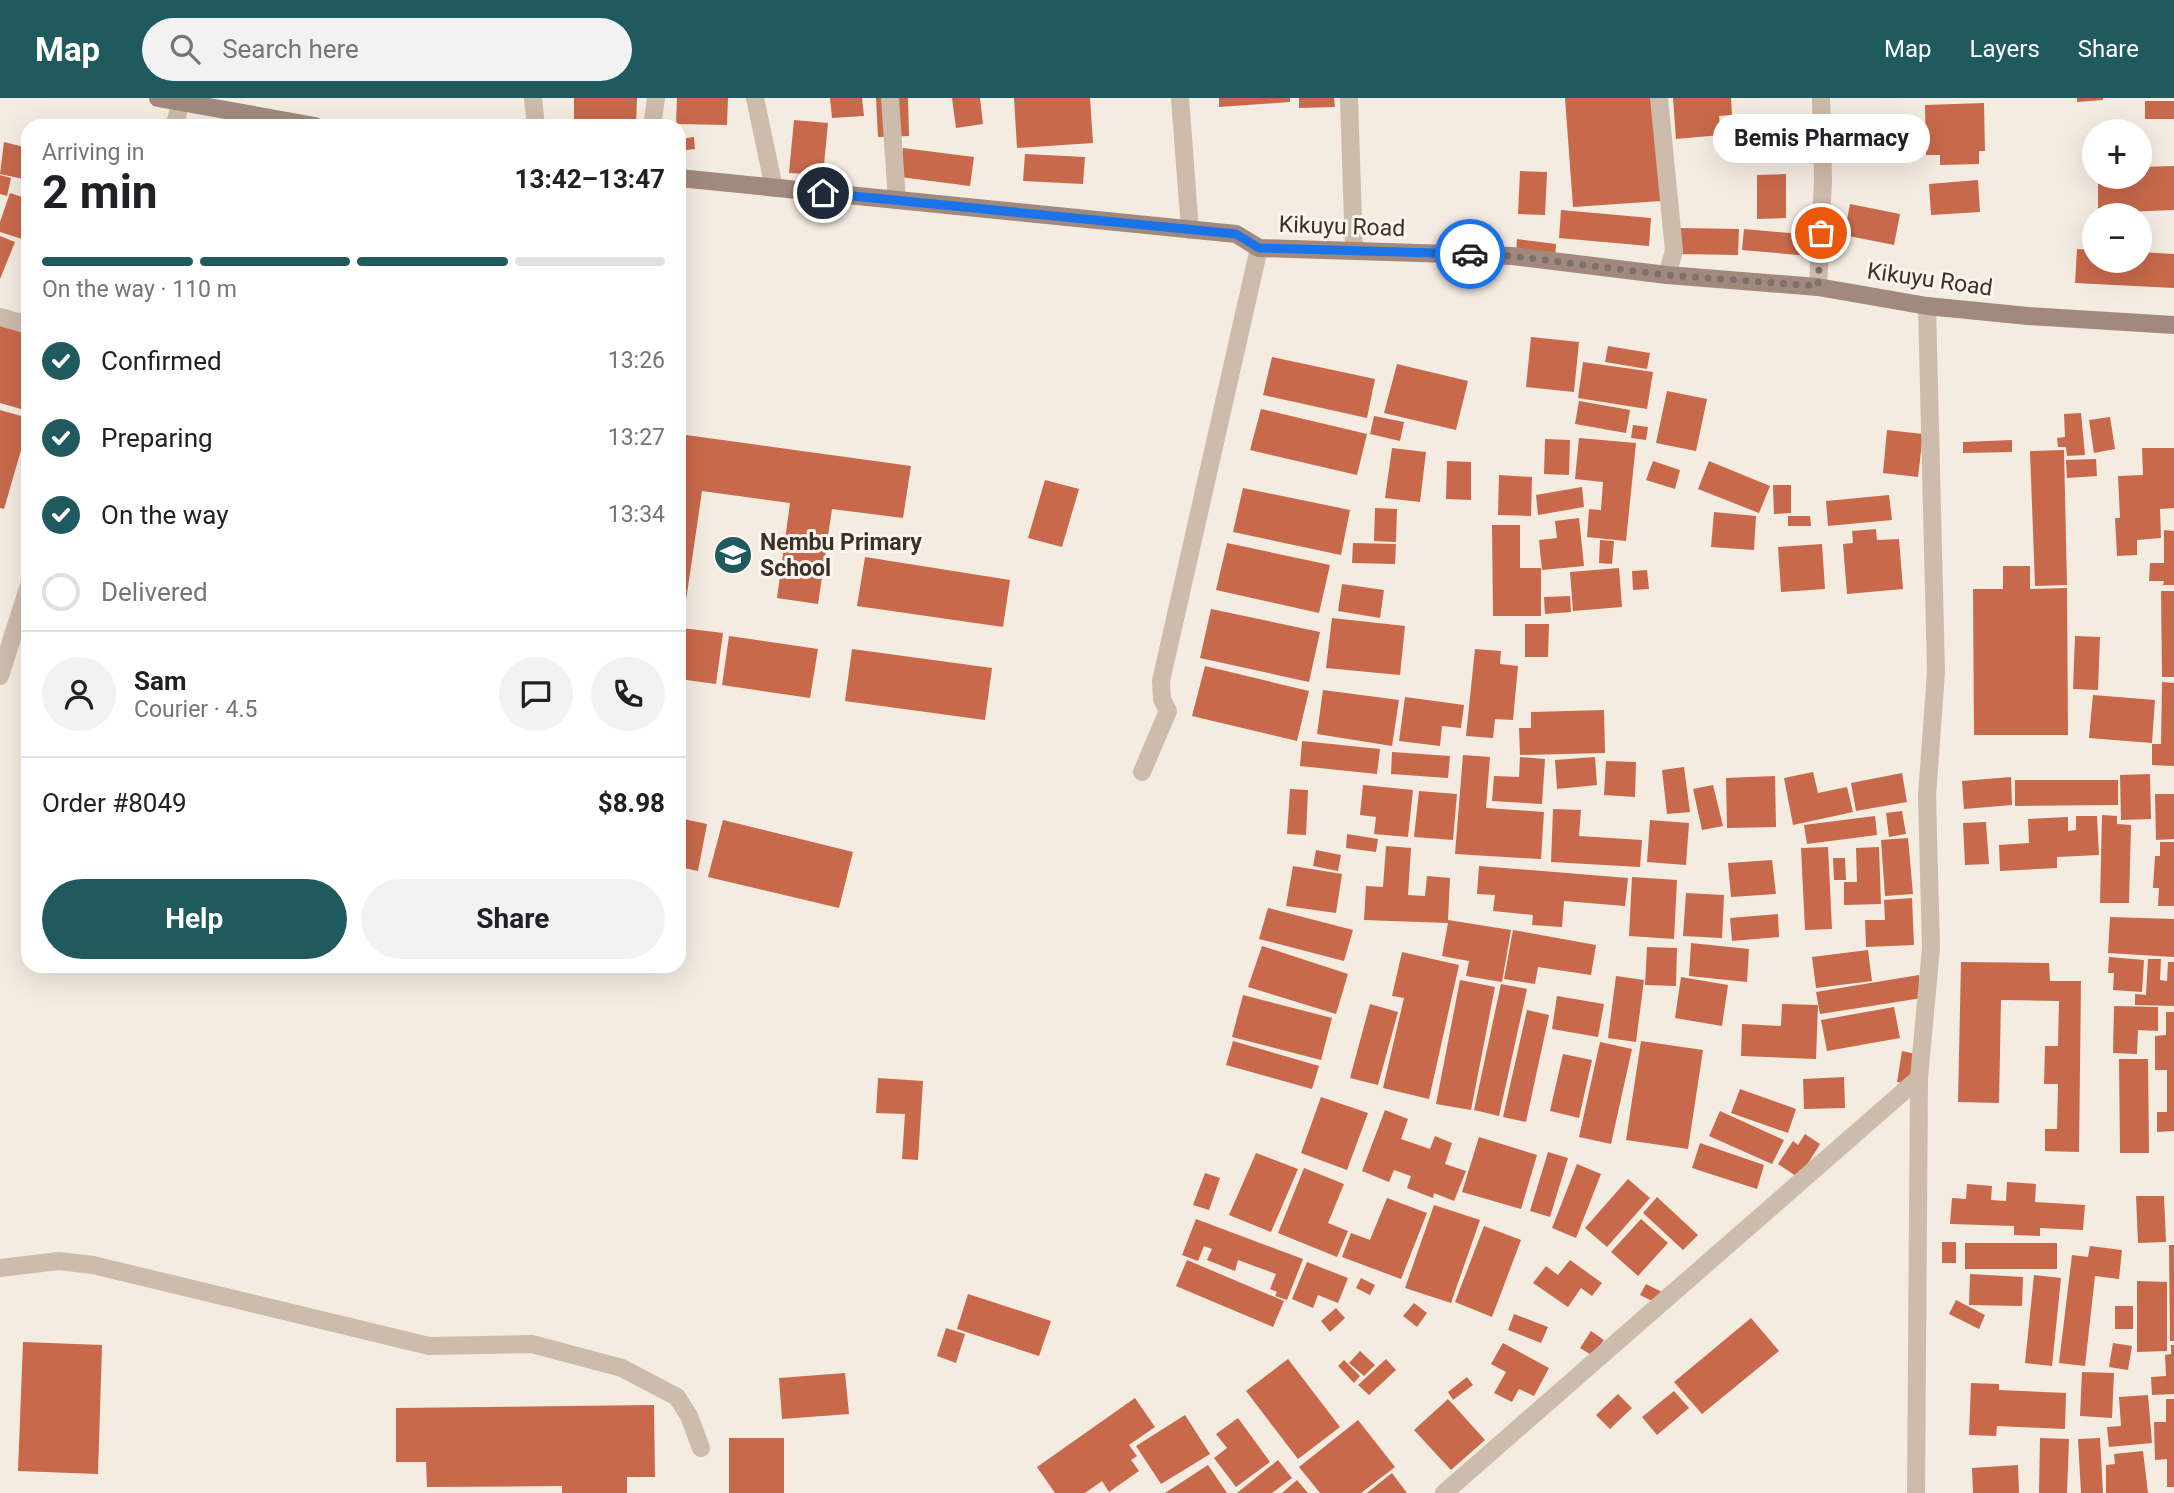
<!DOCTYPE html>
<meta charset="utf-8">
<style>
body{margin:0;font-family:Roboto,sans-serif;background:#f2f2f2;color:#202124;height:100vh;display:flex;flex-direction:column;font-size:26px;white-space:nowrap}
*{box-sizing:border-box;margin:0}
p{font-size:23px;color:#757577}
.icon{flex:none;width:38px;height:38px;fill:none;stroke:currentColor;stroke-width:2;stroke-linecap:round;stroke-linejoin:round}
.map{position:relative;flex:1;overflow:hidden}
.details{position:absolute;left:21px;top:21px;width:665px;height:854px;display:flex;flex-direction:column;background:#fff;border-radius:21px;box-shadow:0 7px 28px #0002}
.details>*{flex:none}
.buttons{position:absolute;left:2082px;top:21px;display:grid;gap:14px}
.buttons a{display:grid;place-items:center;width:70px;height:70px;border-radius:50%;background:#fff;box-shadow:0 7px 28px #0002;font-size:35px}
.pin{position:absolute;display:grid;place-items:center;width:60px;height:60px;color:#fff;margin:-30px;border:4px solid #fff;border-radius:50%;box-shadow:0 2px 7px #0007}
.courier{position:absolute;display:grid;place-items:center;width:70px;height:70px;margin:-35px;border:5px solid #1a73e8;border-radius:50%;background:#fff;color:#222;box-shadow:0 2px 9px #0007}
.bubble{position:absolute;height:49px;border-radius:24px;background:#fff;box-shadow:0 7px 28px #0002;font-size:23px;font-weight:700;line-height:49px;text-align:center}
.headline em{font-style:normal;font-weight:700}
.headline div{display:flex;flex-direction:column-reverse}
.headline{display:flex;align-items:center;justify-content:space-between;height:119px;padding:0 21px}
h1{font-size:46px;font-weight:700;line-height:52px}
.bar{display:grid;grid-template-columns:repeat(4,1fr);gap:10px 7px;align-content:center;height:84px;padding:0 21px}
.bar i{height:9px;border-radius:5px;background:#e0e0e0}
.bar .selected{background:#1f5a5e}
.bar p{grid-column:span 4}
.line{display:flex;align-items:center;gap:18px;padding:0 21px;border-top:2px solid #e0e0e0}
.line div{flex:1}
.round{display:grid;place-items:center;flex:none;width:74px;height:74px;border-radius:37px;background:#f2f2f2}
ol{padding:0 21px;list-style:none}
li{display:flex;align-items:center;gap:21px;height:77px}
li p{margin-inline-start:auto}
li .icon{padding:7px;border-radius:50%;background:#1f5a5e;color:#fff;stroke-width:4}
li:last-child{color:#757577}
li i{width:38px;height:38px;border:4px solid #e0e0e0;border-radius:50%}
.button{display:flex;gap:14px;margin-top:auto;padding:14px 21px}
.button a{flex:1;height:80px;border-radius:42px;background:#1f5a5e;color:#fff;font-size:28px;font-weight:700;line-height:80px;text-align:center}
.button a+a{background:#f2f2f2;color:#202124}
header{display:flex;align-items:center;gap:42px;box-sizing:border-box;height:98px;padding:0 35px;background:#1f5a5e;color:#fff}
header strong{font-size:33px}
nav{display:flex;gap:38px;margin-inline-start:auto;font-size:24px}
.search{width:490px;height:63px;background:#f2f2f2;display:flex;align-items:center;gap:18px;box-sizing:border-box;padding:0 24px;border-radius:38px;color:#757577;font-size:26px}
.map>svg:first-child{display:block}
</style>
<header>
<strong>Map</strong>
<div class="search"><svg class="icon" aria-label="search" viewBox="0 0 24 24"><circle cx="10" cy="10" r="6"/><path d="M15 15l6 6"/></svg>Search here</div>
<nav><a>Map</a><a>Layers</a><a>Share</a></nav>
</header>
<div class="map">
<svg width="2174" height="1395" viewBox="0 0 2174 1395">
<rect width="100%" height="100%" fill="#f4ebe1"/>
<path fill="#c8694b" d="M574 0H637L636 28H574Z
M677 0H728L727 27 676 26Z
M830 0H862L864 18 832 20Z
M876 0H908L909 38 878 39Z
M952 0H980L983 26 956 30Z
M1014 0H1090L1093 45 1017 50Z
M1219 0H1290V4L1219 9Z
M1299 0H1334L1335 9 1299 10Z
M1565 0H1653L1661 103 1573 109Z
M1673 0H1731L1732 17 1719 18 1721 37 1676 41Z
M2077 0H2103V2L2077 4Z
M2145 3H2174V21H2145Z
M1984 5 1985 53H1979V66L1940 67V57H1926L1925 7Z
M794 22 828 25 823 77 789 75Z
M694 39 695 51 679 53V41Z
M4 44 28 50V82L0 76Z
M903 50 974 59 970 88 900 79Z
M1025 56 1085 59 1083 86 1023 83Z
M2174 68V112L2098 115V79H2140V69Z
M1520 73 1547 74 1545 117 1518 116Z
M1786 76V120L1757 121V77Z
M0 77 11 80 7 98 0 96Z
M1978 82 1980 114 1931 117 1929 86Z
M10 95 28 101V124L22 141 0 134V124Z
M1850 106 1900 116 1894 147 1844 137Z
M1561 112 1651 120 1649 148 1559 140Z
M1680 130 1739 131 1738 157 1680 156Z
M1744 131 1812 137 1810 158 1742 152Z
M0 138 15 144 0 181Z
M1517 141 1556 146 1555 160 1516 156Z
M2077 151 2095 152V163H2140V154L2174 156V190L2075 185Z
M0 227 28 235V313L0 305Z
M1531 239 1579 244 1574 294 1526 289Z
M1608 248 1650 255 1647 271 1605 264Z
M1272 259 1375 281 1367 320 1263 297Z
M1583 264 1653 274 1647 311 1578 300Z
M1397 266 1468 283 1456 332 1384 315Z
M1667 293 1707 301 1696 353 1656 345Z
M1579 303 1630 312 1626 335 1575 326Z
M1261 311 1367 336 1357 377 1250 352Z
M0 312 28 320V328L4 411 0 410Z
M2081 315 2085 357 2067 358 2066 349H2058L2057 340 2065 339 2064 316Z
M1374 318 1404 324 1400 343 1370 336Z
M2110 319 2115 351 2094 355 2089 322Z
M1633 327 1648 329 1646 342 1631 340Z
M1887 332 1923 336 1918 379 1883 375Z
M679 336 911 368 903 420 832 411 818 506 777 500 790 405 702 393 682 530 723 535 716 586 679 581Z
M1579 340 1636 345 1626 443 1587 439 1589 411 1601 412 1603 384 1575 381Z
M1545 341 1570 342 1569 377 1544 376Z
M2012 342V354L1963 355V344Z
M1392 350 1426 354 1420 404 1385 400Z
M2142 350H2174V410L2160 411 2161 440 2137 442V457L2117 458 2115 420H2120L2118 378 2143 377Z
M2064 352 2067 487 2035 488 2030 353Z
M2096 361 2097 378 2067 380 2066 362Z
M1447 363 1471 364V402L1446 401Z
M1653 363 1680 372 1675 391 1646 382Z
M1709 363 1770 388 1759 415 1698 391Z
M1499 377 1532 379 1531 418 1498 417Z
M1045 382 1079 391 1062 449 1028 440Z
M1773 387H1791V415L1774 416Z
M1582 389 1584 409 1538 417 1536 397Z
M1243 390 1350 412 1341 457 1233 434Z
M1889 397 1892 422 1828 428 1826 403Z
M1375 410 1397 411 1396 444 1374 443Z
M1714 414 1756 418 1754 452 1711 449Z
M1788 418H1810L1811 428H1788Z
M1579 420 1584 468 1542 472 1539 442 1557 440 1555 423Z
M1492 427H1520V470H1541V518H1493Z
M1876 431 1877 442 1899 441 1903 491 1847 496 1843 446 1853 445 1852 433Z
M2164 432 2174 433V487H2163L2164 483H2149L2150 465H2164Z
M1600 442 1614 443 1612 466 1599 465Z
M1227 445 1330 467 1319 515 1216 492Z
M1353 445 1396 446 1395 466 1352 465Z
M1822 446 1825 491 1781 494 1778 449Z
M865 459 1010 482 1003 529 857 508Z
M2003 468H2030V491L2067 490 2068 637H1974L1973 491H2003Z
M1619 470 1622 509 1573 513 1570 474Z
M1647 472 1649 491 1633 492 1632 473Z
M1342 486 1384 492 1380 520 1338 513Z
M2161 493H2174V579H2162Z
M1570 498 1571 514 1545 516 1544 499Z
M1211 511 1320 534 1309 584 1200 560Z
M1332 520 1405 528 1400 577 1326 570Z
M1525 526H1549L1548 559H1525Z
M729 538 818 551 810 600 722 587Z
M2075 538 2100 539 2098 592 2073 591Z
M852 551 992 570 985 622 845 603Z
M1475 551 1501 553 1500 566 1518 568 1513 622 1495 621 1493 640 1466 638Z
M1205 568 1309 593 1297 643 1192 618Z
M2162 584 2174 585V668L2152 667V646H2161Z
M1323 592 1399 602 1392 648 1317 636Z
M2093 597 2155 602 2152 645 2089 640Z
M1405 599 1464 607 1461 630 1442 628 1440 648 1399 643Z
M1604 612 1605 655 1520 657 1519 630H1531V614Z
M1302 643 1380 651 1377 676 1300 668Z
M1392 654 1450 658 1448 680 1391 676Z
M1463 657 1490 659 1486 710 1544 714 1541 761 1455 756Z
M1520 659 1545 661 1542 706 1492 703 1494 678 1519 679Z
M1595 659 1597 687 1557 691 1555 662Z
M1606 663 1636 664 1635 699 1604 697Z
M1684 669 1690 714 1667 716 1662 672Z
M1813 674 1818 695 1847 689 1853 714 1793 727 1784 680Z
M1902 675 1907 704 1856 713 1851 685Z
M2150 676 2151 721 2121 722 2120 677Z
M1775 678 1776 729 1727 730 1726 680Z
M2011 679 2012 707 1964 711 1962 683Z
M2015 682H2118V707L2015 708Z
M1363 687 1413 692 1408 739 1374 736 1376 719 1360 717Z
M1713 687 1723 728 1702 732 1693 691Z
M1290 691 1308 692 1306 737 1287 736Z
M1419 693 1457 696 1453 742 1414 739Z
M2155 696H2174V741L2156 742Z
M1553 711 1581 712 1579 738 1642 742 1640 769 1551 764Z
M1902 713 1906 736 1889 739 1886 715Z
M2102 717 2117 718V726L2131 727 2129 805H2100Z
M1875 718 1877 737 1807 746 1804 727Z
M2076 718H2097L2099 757 2057 759V770L2000 773 1999 747 2029 745 2028 721 2068 719V733L2076 732Z
M679 720 707 726 698 773 679 769Z
M723 722 853 754 839 810 708 779Z
M1650 722 1689 725 1686 767 1647 764Z
M1986 724 1989 766 1965 767 1963 725Z
M1347 736 1378 741 1376 754 1346 750Z
M1908 740 1913 796 1885 798 1881 742Z
M2160 744H2174V808H2158L2159 790H2153L2155 758H2160Z
M1386 748 1411 750 1408 797 1425 798 1427 778 1450 780 1448 822 1511 832 1502 884 1466 878 1469 863 1442 858 1448 825 1364 822 1366 788 1383 789Z
M1828 749 1832 831 1805 832 1801 750Z
M1879 749 1881 806 1844 807V784H1857L1856 750Z
M1316 752 1341 757 1338 773 1313 768Z
M1833 760H1845L1846 782H1834Z
M1772 762 1776 796 1731 799 1728 765Z
M1293 768 1342 776 1336 815 1286 808Z
M1479 768 1628 780 1625 808 1564 803 1562 829 1532 827 1533 817 1493 813 1495 797 1477 796Z
M1632 779 1677 782 1674 841 1629 838Z
M1686 795 1724 797 1722 840 1683 838Z
M1912 800 1914 847 1866 849 1865 822H1885L1884 802Z
M1268 810 1353 832 1344 863 1259 841Z
M1778 816 1779 839 1732 843 1730 820Z
M2110 819 2174 821V859L2108 855Z
M1513 832 1596 847 1591 877 1538 869 1535 886 1504 881Z
M1691 845 1749 851 1747 884 1689 878Z
M1262 848 1348 876 1336 916 1248 889Z
M1647 849 1677 850 1676 888 1645 887Z
M1868 852 1872 883 1816 890 1812 859Z
M1402 854 1459 867 1429 1001 1383 990 1404 900 1392 898Z
M2109 859 2144 862 2142 894 2113 892 2114 875H2108Z
M2148 861H2161L2160 882 2167 883 2168 864H2174V908L2135 907V896L2146 897Z
M1961 864 2049 865 2050 883H2081L2079 1054 2045 1053V1031H2057L2058 986H2044L2045 948H2058L2059 903 2001 902 1999 1005 1958 1004Z
M1919 877 1922 900 1820 916 1816 894Z
M1616 878 1644 882 1636 944 1608 940Z
M1681 879 1728 887 1722 928 1675 920Z
M1460 882 1495 889 1471 1012 1436 1006Z
M1501 886 1527 891 1499 1018 1474 1012Z
M1243 897 1332 920 1321 962 1232 939Z
M1557 898 1604 906 1598 939 1552 931Z
M1370 906 1398 914 1378 987 1350 980Z
M1782 906 1818 907 1816 961 1741 958 1742 926 1781 928Z
M2114 908 2158 909V933L2138 932 2137 956 2113 955Z
M1894 909 1900 940 1827 953 1821 922Z
M1527 912 1549 917 1526 1024 1503 1019Z
M2166 914H2174V1033L2157 1034V1014H2167V972H2155V938L2166 937Z
M1233 943 1319 968 1312 991 1226 967Z
M1641 943 1703 952 1688 1051 1626 1042Z
M1600 944 1632 951 1611 1046 1579 1039Z
M1902 953 1916 956 1911 986 1897 984Z
M1563 956 1592 962 1579 1020 1550 1013Z
M2119 961H2148L2149 1055H2120Z
M1844 979 1845 1010 1804 1011 1803 981Z
M878 980 923 983 918 1062 902 1061 905 1016 876 1015Z
M1740 991 1796 1011 1788 1035 1731 1015Z
M1321 999 1368 1015 1347 1072 1301 1055Z
M1385 1012 1408 1021 1401 1041 1430 1051 1435 1038 1452 1045 1445 1066 1466 1073 1454 1103 1434 1095 1433 1100 1407 1090 1411 1078 1394 1072 1389 1084 1362 1073Z
M1720 1013 1784 1042 1772 1066 1709 1038Z
M1805 1036 1820 1046 1799 1080 1778 1066 1793 1043 1798 1047Z
M1479 1039 1537 1057 1521 1111 1462 1094Z
M1700 1045 1764 1067 1757 1091 1692 1070Z
M1548 1054 1568 1060 1550 1119 1530 1113Z
M1256 1055 1298 1071 1271 1134 1229 1117Z
M1577 1066 1601 1076 1576 1140 1552 1130Z
M1304 1070 1344 1086 1328 1125 1348 1133 1337 1159 1278 1135Z
M1205 1075 1220 1080 1209 1112 1193 1107Z
M1628 1081 1650 1100 1607 1149 1585 1130Z
M2007 1084 2036 1086 2035 1104 2085 1107 2083 1132 2040 1130V1138L2014 1137V1128L1950 1126 1952 1100 1966 1101 1967 1086 1992 1088 1991 1102 2006 1103Z
M2136 1098H2164L2166 1144 2138 1145Z
M1657 1099 1698 1137 1683 1152 1643 1115Z
M1387 1100 1427 1115 1401 1181 1342 1159 1351 1135 1370 1142Z
M1434 1107 1480 1122 1451 1205 1405 1190Z
M1196 1121 1303 1161 1287 1202 1275 1198 1277 1194 1270 1191 1276 1176 1238 1162 1235 1173 1207 1162 1212 1151 1204 1148 1198 1163 1182 1157Z
M1641 1121 1668 1145 1638 1178 1611 1154Z
M1484 1128 1521 1142 1492 1219 1455 1204Z
M1942 1144H1956V1165H1942Z
M1965 1145H2057V1171H1965Z
M2169 1147H2174V1243H2170Z
M2090 1148 2122 1152 2119 1181 2095 1178 2085 1268 2059 1265 2072 1157 2088 1159Z
M1187 1162 1284 1203 1273 1229 1176 1188Z
M1570 1162 1602 1185 1592 1198 1581 1190 1568 1209 1533 1185 1546 1168 1558 1177Z
M1307 1164 1348 1180 1338 1205 1318 1197 1313 1210 1292 1201Z
M1970 1176 2023 1179 2022 1208 1969 1207Z
M2034 1177 2061 1180 2052 1268 2025 1265Z
M1361 1180 1375 1187 1370 1197 1356 1190Z
M2137 1183 2167 1184V1253L2137 1254Z
M1646 1186 1664 1195 1658 1206 1640 1197Z
M968 1196 1051 1223 1039 1258 957 1231Z
M1956 1202 1985 1217 1979 1231 1949 1216Z
M1414 1205 1427 1215 1417 1229 1403 1218Z
M2115 1208H2133V1231H2115Z
M1336 1210 1345 1220 1330 1234 1321 1223Z
M1514 1216 1548 1229 1541 1245 1508 1232Z
M1751 1220 1779 1253 1702 1316 1674 1284Z
M946 1230 965 1236 956 1265 937 1258Z
M1591 1233 1604 1242 1593 1258 1580 1250Z
M23 1244 102 1247 98 1376 18 1373Z
M1503 1245 1549 1270 1534 1298 1519 1291 1512 1304 1494 1295 1506 1274 1491 1266Z
M2113 1245 2132 1248 2128 1272 2109 1269Z
M2171 1247H2174V1296L2152 1297 2151 1279 2166 1278 2165 1257 2171 1256Z
M1360 1253 1375 1267 1364 1278 1349 1265Z
M1288 1261 1340 1329 1298 1361 1246 1293Z
M1386 1261 1396 1272 1369 1297 1358 1287Z
M1344 1262 1360 1278 1354 1285 1338 1268Z
M2082 1274 2114 1275 2112 1320 2080 1318Z
M845 1275 849 1316 782 1321 779 1280Z
M1467 1279 1473 1287 1453 1302 1448 1294Z
M1971 1285 1999 1286V1292L2066 1295 2065 1331 1997 1328 1996 1338 1969 1337Z
M1674 1293 1689 1310 1657 1337 1642 1319Z
M1618 1296 1632 1310 1610 1331 1596 1317Z
M2148 1297 2152 1345 2109 1349 2107 1329 2121 1328 2119 1299Z
M1135 1300 1155 1329 1129 1347 1137 1358 1131 1362 1139 1373 1109 1394 1102 1383 1085 1395H1055L1037 1369Z
M1448 1301 1485 1342 1451 1372 1414 1332Z
M2166 1301H2174V1389H2167V1361L2155 1362 2154 1324H2166Z
M654 1307 655 1379H627V1395H562V1388L427 1389 426 1364H396V1310Z
M1185 1317 1210 1356 1161 1386 1136 1348Z
M1238 1320 1270 1364 1236 1389 1214 1360 1227 1350 1216 1336Z
M1358 1322 1395 1369 1361 1395H1320L1299 1369Z
M729 1340H784V1395H729Z
M2040 1340 2069 1341 2067 1395H2039Z
M2100 1340 2103 1395H2081L2078 1341Z
M2143 1353 2148 1395H2106V1367L2115 1366 2114 1356Z
M1278 1362 1292 1380 1272 1395H1237Z
M1208 1367 1227 1395H1165Z
M2018 1367 2019 1395H1973L1972 1370Z
M1392 1375 1407 1395H1367Z
M1297 1382 1308 1395H1282Z"/>
<g fill="none" stroke-linecap="round" stroke-linejoin="round">
<path stroke="#cdbbac" stroke-width="18" d="M755 0 774 90
M890 0 897 102
M652 28 656 0"/>
<path stroke="#cdbbac" stroke-width="18" d="M533 0 536 28
M1180 0 1190 132
M1349 0 1354 153
M1659 0 1674 153 1667 177
M174 28 181 5
M1818 189 1823 82 1821 0
M0 219 28 227
M0 578 28 490
M1142 674 1168 613 1162 601 1161 583 1259 150
M0 1170 59 1163 93 1167 429 1248 532 1246 622 1270 677 1299 689 1318 701 1350
M1444 1395 1919 980
M1916 1395 1919 980 1931 850 1927 698 1936 574 1927 208"/>
<path stroke="#a18a7d" stroke-width="18" d="M158 0 315 28
M679 80 1236 136 1259 150 1512 158 1667 177 1818 189 1927 208 2028 218 2174 227"/>
</g>
<g fill="none" stroke-linecap="round" stroke-linejoin="round">
<path stroke="#7c716b" stroke-width="7" stroke-dasharray="0 12.6" d="M1470 156 1512 158 1667 177 1818 188 1821 135"/>
<path stroke="#1a73e8" stroke-width="9" d="M823 95 1236 136 1259 150 1470 156"/>
</g>
<defs>
<symbol id="school-disc" viewBox="-11 -11 22 22"><circle r="9.5" fill="#1f5a5e" stroke="#fbf5ee"/><path d="M0-5L7-2L0 1L-7-2ZM-4 1L0 2.5L4 1V4Q0 6-4 4Z" fill="#fff"/></symbol>
</defs>
<g fill-rule="evenodd">
<use href="#school-disc" x="711" y="435" width="44" height="44"/>
</g>
<g text-anchor="middle" stroke-width="6" stroke-linejoin="round" paint-order="stroke">
<g font-size="23" fill="#3b302b" stroke="#fbf5ee">
<text transform="translate(1342 128) rotate(2)" y="8">Kikuyu Road</text>
<text transform="translate(1930 181) rotate(8)" y="8">Kikuyu Road</text>
</g>
<g font-size="23" font-weight="bold" fill="#3b302b" stroke="#fbf5ee" text-anchor="start">
<text x="760" y="452">Nembu Primary<tspan x="760" dy="26">School</tspan></text>
</g>
</g>
</svg>
<div class="buttons">
<a>+</a>
<a>−</a>
</div>
<div class="pin" style="left:1821px;top:135px;background:#ea580c"><svg class="icon" aria-label="bag" viewBox="0 0 24 24"><path d="M5 8h14l-1 12H6zM9 8a3 3 0 0 1 6 0"/></svg></div>
<div class="pin" style="left:823px;top:95px;background:#1f2937"><svg class="icon" aria-label="home" viewBox="0 0 24 24"><path d="M3 11l9-7 9 7M6 9v11h12V9"/></svg></div>
<div class="courier" style="left:1470px;top:156px"><svg class="icon" aria-label="car" viewBox="0 0 24 24"><path d="M5 17H2v-5l4-1 3-4h7l3 4 3 1v5h-3M9 17h6M6 11h13"/><circle cx="7" cy="17" r="2"/><circle cx="17" cy="17" r="2"/></svg></div>
<div class="bubble" style="left:1713px;top:16px;width:217px">Bemis Pharmacy</div>
<section class="details">
<div class="headline"><div><h1>2 min</h1><p>Arriving in</p></div><em>13:42–13:47</em></div>
<div class="bar"><i class="selected"></i><i class="selected"></i><i class="selected"></i><i></i><p>On the way · 110 m</p></div>
<ol>
<li><svg class="icon" aria-label="check" viewBox="0 0 24 24"><path d="M5 12l5 5 9-10"/></svg>Confirmed<p>13:26</p></li>
<li><svg class="icon" aria-label="check" viewBox="0 0 24 24"><path d="M5 12l5 5 9-10"/></svg>Preparing<p>13:27</p></li>
<li><svg class="icon" aria-label="check" viewBox="0 0 24 24"><path d="M5 12l5 5 9-10"/></svg>On the way<p>13:34</p></li>
<li><i></i>Delivered</li>
</ol>
<div class="line" style="height:126px"><a class="round"><svg class="icon" aria-label="person" viewBox="0 0 24 24"><circle cx="12" cy="8" r="4"/><path d="M4 21q1-7 8-7t8 7"/></svg></a><div><b>Sam</b><p>Courier · 4.5</p></div><a class="round"><svg class="icon" aria-label="chat" viewBox="0 0 24 24"><path d="M4 5h16v11H9l-5 4z"/></svg></a><a class="round"><svg class="icon" aria-label="phone" viewBox="0 0 24 24"><path d="M5 4h4l2 5-3 2q2 4 5 5l2-3 5 2v4C11 20 4 13 5 4z"/></svg></a></div>
<div class="line" style="height:91px"><div>Order #8049</div><b>$8.98</b></div>
<div class="button"><a>Help</a><a>Share</a></div>
</section>
</div>
